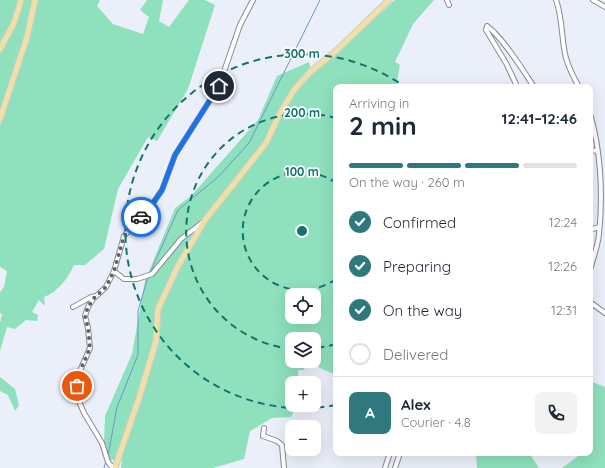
<!DOCTYPE html>
<meta charset="utf-8">
<style>
body{margin:0;font-family:Quicksand,sans-serif;background:#f2f2f3;color:#1f2937;height:100vh;display:flex;flex-direction:column;font-size:15px;white-space:nowrap}
*{box-sizing:border-box;margin:0}
p{font-size:13px;color:#747a83}
.icon{flex:none;width:22px;height:22px;fill:none;stroke:currentColor;stroke-width:2;stroke-linecap:round;stroke-linejoin:round}
.map{position:relative;flex:1;overflow:hidden}
.side{position:absolute;left:333px;top:84px;width:260px;height:372px;display:flex;flex-direction:column;background:#fff;border-radius:8px;box-shadow:0 4px 16px #0002}
.side>*{flex:none}
.controls{position:absolute;left:285px;top:288px;display:grid;gap:8px}
.controls a{display:grid;place-items:center;width:36px;height:36px;border-radius:8px;background:#fff;box-shadow:0 4px 16px #0002;font-size:20px}
.pin{position:absolute;display:grid;place-items:center;width:34px;height:34px;color:#fff;margin:-17px;border:2px solid #fff;border-radius:50%;box-shadow:0 1px 4px #0007}
.courier{position:absolute;display:grid;place-items:center;width:40px;height:40px;margin:-20px;border:3px solid #1a73e8;border-radius:50%;background:#fff;color:#222;box-shadow:0 1px 5px #0007}
.overview em{font-style:normal;font-weight:700}
.overview div{display:flex;flex-direction:column-reverse}
.overview{display:flex;align-items:center;justify-content:space-between;height:68px;padding:0 16px}
h1{font-size:26px;font-weight:700;line-height:30px}
.bar{display:grid;grid-template-columns:repeat(4,1fr);gap:6px 4px;align-content:center;height:48px;padding:0 16px}
.bar i{height:5px;border-radius:3px;background:#e0e1e3}
.bar .current{background:#2f787e}
.bar p{grid-column:span 4}
.line{display:flex;align-items:center;gap:10px;padding:0 16px;border-top:1px solid #e0e1e3}
.line div{flex:1}
.round{display:grid;place-items:center;flex:none;width:42px;height:42px;border-radius:8px;background:#f2f2f3}
ol{padding:0 16px;list-style:none}
li{display:flex;align-items:center;gap:12px;height:44px}
li p{margin-inline-start:auto}
li .icon{padding:4px;border-radius:50%;background:#2f787e;color:#fff;stroke-width:4}
li:last-child{color:#747a83}
li i{width:22px;height:22px;border:2px solid #e0e1e3;border-radius:50%}
.map>svg:first-child{display:block}
</style>
<div class="map">
<svg width="605" height="468" viewBox="0 0 605 468">
<rect width="100%" height="100%" fill="#ebeff9"/>
<path fill="#8ee1bc" fill-rule="evenodd" d="M0 0H19L12 22 0 43Z
M24 0H33L25 36 0 112V54L16 24Z
M37 0H100L97 6 113 24 143 34 149 17 140 10 147 0H163L159 21 169 27 189 0H205L215 5 188 89 157 141 148 137 118 189 104 249 85 265H74C68 278 58 292 44 297L45 306 39 300 32 312 38 315 37 321 26 320 15 329 7 327 0 351V323L2 314 0 313V292L4 287 7 271 0 267V125L29 37Z
M395 0H434L413 24 395 62 400 65 396 87H386L384 85 376 87H336V375L320 368 312 361H314V339H292V361H307L304 370H298L299 383H292V405H297L291 417 272 418 250 431 244 459 213 468H121L122 460H110L104 443 105 416 132 354 145 281 175 208 191 196 258 120 277 76 309 62 312 75ZM292 295H314V317H292Z
M0 372V377L15 389 19 405 15 411 8 395 0 391Z
M590 381 605 387V468H562L577 457 579 453H590Z
M476 453H529L539 468H477Z"/>
<g fill="none" stroke-linecap="round" stroke-linejoin="round">
<path stroke="#6798d1" stroke-width="1" d="M150 273 178 210 218 177 249 143 320 0
M108 456 117 407 138 355V311L148 277
M104 468 106 461"/>
<defs>
<path id="minor" d="M447 0 449 5
M556 0C563 19 561 39 566 58 569 69 574 78 579 87
M593 0 605 7
M516 84 506 63 486 30 487 26C503 38 523 70 534 87
M590 114C601 150 603 196 599 234 598 246 593 258 590 270
M590 150 597 151
M590 230 599 227
M114 271 124 279H137L152 274 181 239 203 222
M590 302 605 313
M73 307 91 297 96 296
M264 428 263 436 277 441 282 445 284 468
M113 468 108 462 102 443 84 413 78 399 77 386 79 373 90 348 88 328 85 316 88 307 93 299 106 287 114 271 124 236 151 206 162 190 175 155 219 86 240 25 253 0
M385 468 390 453
M395 468 400 453"/>
<path id="major" d="M0 49 14 23 21 0
M0 119 27 37 35 0
M115 468 140 395 156 341 158 309 178 266 205 220 266 143 279 115 294 90 310 72 335 52 389 0"/>
</defs>
<use href="#minor" stroke="#878b94" stroke-width="6"/>
<use href="#major" stroke="#cccccd" stroke-width="7"/>
<use href="#minor" stroke="#fff" stroke-width="4"/>
<use href="#major" stroke="#efe0a6" stroke-width="5"/>
</g>
<g fill="none" stroke-linecap="round" stroke-linejoin="round">
<path stroke="#606268" stroke-width="4" stroke-dasharray="0 7.2" d="M77 386 79 373 90 348 88 328 85 316 88 307 93 299 106 287 114 271 124 236 141 217"/>
<path stroke="#1a73e8" stroke-width="5" d="M141 217 151 206 162 190 175 155 219 86"/>
</g>
<g fill="none" stroke="#0f766e" stroke-width="2" stroke-dasharray="7 5">
<path d="M336 279A59 59 0 1 1 336 183"/>
<path d="M336 344A118 118 0 0 1 314 348M292 349A118 118 0 1 1 336 118"/>
<path d="M336 405A177 177 0 1 1 405 87"/>
</g>
<circle cx="302" cy="231" r="6" fill="#0f766e" stroke="#fcfdff" stroke-width="2"/>
<g font-size="12" text-anchor="middle" font-weight="bold" fill="#0f766e" stroke="#fcfdff" stroke-width="3.5" stroke-linejoin="round" paint-order="stroke">
<text x="302" y="58">300 m</text>
<text x="302" y="117">200 m</text>
<text x="302" y="176">100 m</text>
</g>
</svg>
<div class="controls">
<a><svg class="icon" aria-label="locate" viewBox="0 0 24 24"><circle cx="12" cy="12" r="6"/><path d="M12 2v4M12 18v4M2 12h4M18 12h4"/></svg></a>
<a><svg class="icon" aria-label="layers" viewBox="0 0 24 24"><path d="M12 4l9 5-9 5-9-5zM3 14l9 5 9-5"/></svg></a>
<a>+</a>
<a>−</a>
</div>
<div class="pin" style="left:77px;top:386px;background:#ea580c"><svg class="icon" aria-label="bag" viewBox="0 0 24 24"><path d="M5 8h14l-1 12H6zM9 8a3 3 0 0 1 6 0"/></svg></div>
<div class="pin" style="left:219px;top:86px;background:#1f2937"><svg class="icon" aria-label="home" viewBox="0 0 24 24"><path d="M3 11l9-7 9 7M6 9v11h12V9"/></svg></div>
<div class="courier" style="left:141px;top:217px"><svg class="icon" aria-label="car" viewBox="0 0 24 24"><path d="M5 17H2v-5l4-1 3-4h7l3 4 3 1v5h-3M9 17h6M6 11h13"/><circle cx="7" cy="17" r="2"/><circle cx="17" cy="17" r="2"/></svg></div>
<section class="side">
<div class="overview"><div><h1>2 min</h1><p>Arriving in</p></div><em>12:41–12:46</em></div>
<div class="bar"><i class="current"></i><i class="current"></i><i class="current"></i><i></i><p>On the way · 260 m</p></div>
<ol>
<li><svg class="icon" aria-label="check" viewBox="0 0 24 24"><path d="M5 12l5 5 9-10"/></svg>Confirmed<p>12:24</p></li>
<li><svg class="icon" aria-label="check" viewBox="0 0 24 24"><path d="M5 12l5 5 9-10"/></svg>Preparing<p>12:26</p></li>
<li><svg class="icon" aria-label="check" viewBox="0 0 24 24"><path d="M5 12l5 5 9-10"/></svg>On the way<p>12:31</p></li>
<li><i></i>Delivered</li>
</ol>
<div class="line" style="height:72px"><b class="round" style="background:#2f787e;color:#fff">A</b><div><b>Alex</b><p>Courier · 4.8</p></div><a class="round"><svg class="icon" aria-label="phone" viewBox="0 0 24 24"><path d="M5 4h4l2 5-3 2q2 4 5 5l2-3 5 2v4C11 20 4 13 5 4z"/></svg></a></div>
</section>
</div>
